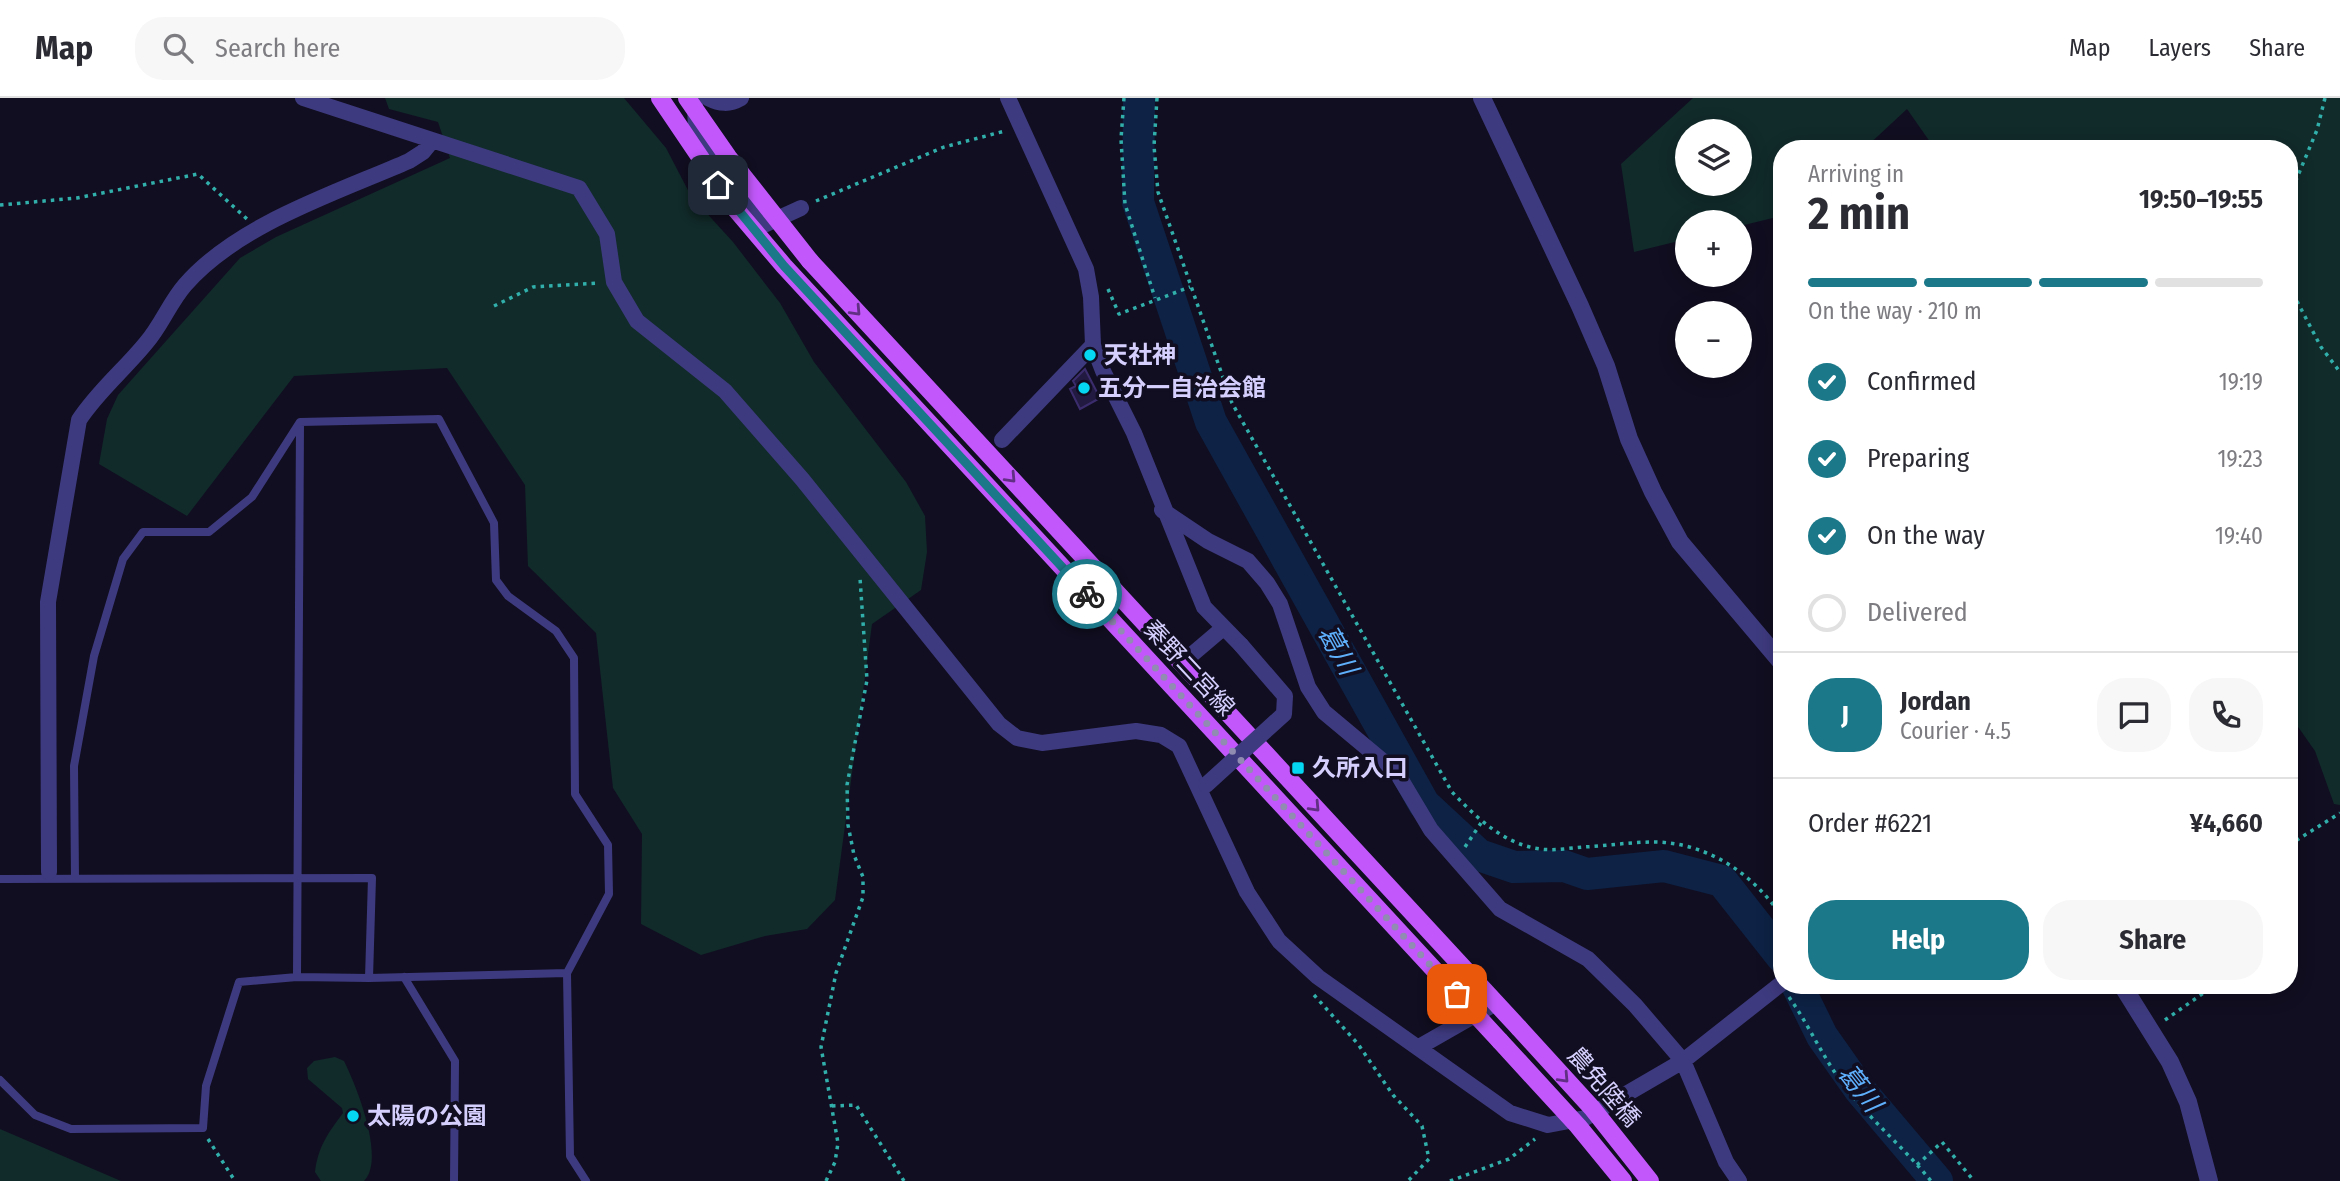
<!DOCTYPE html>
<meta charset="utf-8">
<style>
body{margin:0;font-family:"Fira Sans Condensed","Noto Sans JP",sans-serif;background:#f7f7f7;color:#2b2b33;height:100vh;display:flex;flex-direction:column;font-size:26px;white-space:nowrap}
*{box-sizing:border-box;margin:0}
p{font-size:23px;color:#7c7c81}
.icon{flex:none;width:38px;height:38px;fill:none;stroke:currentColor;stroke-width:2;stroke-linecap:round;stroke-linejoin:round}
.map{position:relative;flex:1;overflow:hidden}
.drawer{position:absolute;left:1773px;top:42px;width:525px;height:854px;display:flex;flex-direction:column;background:#fff;border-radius:28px;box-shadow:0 4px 18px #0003}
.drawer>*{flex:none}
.fabs{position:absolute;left:1675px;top:21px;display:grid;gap:14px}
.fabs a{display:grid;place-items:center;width:77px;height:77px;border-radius:50%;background:#fff;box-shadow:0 4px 18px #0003;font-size:35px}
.pin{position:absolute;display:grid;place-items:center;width:60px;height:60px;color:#fff;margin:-30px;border-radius:14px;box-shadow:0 4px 10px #0006}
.courier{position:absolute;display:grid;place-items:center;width:70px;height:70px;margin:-35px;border:5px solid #1a7889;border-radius:50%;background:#fff;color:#222;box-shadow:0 2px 9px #0007}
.summary em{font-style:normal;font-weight:700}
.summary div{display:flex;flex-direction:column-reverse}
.summary{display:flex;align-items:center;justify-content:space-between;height:119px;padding:0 35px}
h1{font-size:46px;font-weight:700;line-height:52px}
.bar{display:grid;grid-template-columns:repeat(4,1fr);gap:10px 7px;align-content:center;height:84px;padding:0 35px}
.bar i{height:9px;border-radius:5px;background:#e1e1e2}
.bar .current{background:#1a7889}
.bar p{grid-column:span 4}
.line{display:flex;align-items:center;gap:18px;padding:0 35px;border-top:2px solid #e1e1e2}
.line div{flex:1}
.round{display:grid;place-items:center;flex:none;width:74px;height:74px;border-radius:28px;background:#f7f7f7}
ol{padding:0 35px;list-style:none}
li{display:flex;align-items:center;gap:21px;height:77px}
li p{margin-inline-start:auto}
li .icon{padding:7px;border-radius:50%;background:#1a7889;color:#fff;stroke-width:4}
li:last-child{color:#7c7c81}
li i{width:38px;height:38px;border:4px solid #e1e1e2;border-radius:50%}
.primary-button{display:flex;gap:14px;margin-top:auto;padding:14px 35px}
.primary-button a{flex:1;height:80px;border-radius:28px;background:#1a7889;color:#fff;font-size:28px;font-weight:700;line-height:80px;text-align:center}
.primary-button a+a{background:#f7f7f7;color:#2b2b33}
header{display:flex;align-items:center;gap:42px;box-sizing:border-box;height:98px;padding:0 35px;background:#fff;border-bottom:2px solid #e1e1e2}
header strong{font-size:33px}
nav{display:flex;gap:38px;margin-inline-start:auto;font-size:24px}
.search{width:490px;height:63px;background:#f7f7f7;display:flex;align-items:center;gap:18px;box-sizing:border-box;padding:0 24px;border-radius:28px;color:#7c7c81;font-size:26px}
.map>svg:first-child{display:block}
</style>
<header>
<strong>Map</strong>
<div class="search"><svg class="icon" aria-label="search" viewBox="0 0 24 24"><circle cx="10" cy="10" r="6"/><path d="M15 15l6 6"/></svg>Search here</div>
<nav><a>Map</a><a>Layers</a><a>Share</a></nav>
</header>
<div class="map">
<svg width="2340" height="1083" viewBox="0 0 2340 1083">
<rect width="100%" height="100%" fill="#110e21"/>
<path fill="#112b2a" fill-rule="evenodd" d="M385 0H624L666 50 691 98 733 144 780 205 814 264 906 384 925 418 927 454 921 492 872 526 835 802 807 831 765 838 701 857 641 826 642 736 613 690 596 535 528 468 525 387 447 270 294 278 187 418 99 366 107 321 118 297 240 160 276 139 450 60 438 24 389 11Z
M1693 0H2340V707L2334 706 2315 653 2289 616V51H1935L1907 11 1864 51H1782L1781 118 1740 128V124H1687V141L1634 154 1621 66ZM1740 33V86H1687V33Z
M335 959 344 963C356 987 386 1061 364 1083H321L315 1074C318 1049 328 1035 343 1015L342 1010 308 981 307 970 314 963Z
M0 1031 121 1083H0Z"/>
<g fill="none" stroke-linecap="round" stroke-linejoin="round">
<path stroke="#0d2245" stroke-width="32" d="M1139 0 1138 104 1211 324 1424 706 1479 757 1514 769 1564 768 1587 776 1664 768 1722 783 1782 859
M1797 887 1822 938 1860 992 1937 1083"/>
</g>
<path fill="#231a41" stroke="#3b2d6d" stroke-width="2" d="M1085 271 1100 300 1080 311 1070 291 1076 288 1073 283Z"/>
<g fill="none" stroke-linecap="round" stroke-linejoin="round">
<path stroke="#31b0ab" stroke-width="3.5" stroke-dasharray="3.5 5" stroke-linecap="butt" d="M1124 0 1121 41 1125 106 1155 200
M1157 0 1154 48 1158 94 1232 305 1452 694C1476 719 1503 746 1540 751 1554 753 1569 750 1583 749 1606 748 1630 744 1653 744 1706 744 1753 775 1782 819
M2289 99 2317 32 2325 0
M816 103 944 49 1005 33
M0 107 77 100 198 76 247 121
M2289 188 2321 249 2340 274
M1108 191 1119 216 1190 189
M494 208 533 189 598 185
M2289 747 2340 715
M1465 749 1481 725
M1314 897 1358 946 1393 997 1422 1028 1429 1061 1408 1083
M1789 899C1811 930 1825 965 1850 995 1875 1026 1906 1052 1931 1083
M2165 922 2215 887
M832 1008 856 1007 904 1083
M208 1041 235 1083
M1917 1067 1942 1044 1974 1083
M826 1083 835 1064 838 1045 821 949 836 875 863 799V779L854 757 848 727 847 687 867 582 860 480
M1450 1083 1509 1061 1535 1041"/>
<path stroke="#3e3a7f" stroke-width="8" d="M0 781 372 780 369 880 297 879 239 884 206 988 203 1030 71 1031 35 1017 0 982
M75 781 74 668 94 558 123 461 143 434H209L252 399 300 324 439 321 494 425 496 482 508 498 556 533 574 560 575 696 608 747 609 796 567 875 369 880
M567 875 570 1058 586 1083
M297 879 300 325
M404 879 455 963 454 1083"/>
<path stroke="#3e3a7f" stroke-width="16" d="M303 0 579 90 607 136 614 184 637 223 725 293 802 381 999 626 1017 640 1042 645 1136 633 1161 637 1179 648 1247 794 1279 843 1318 879 1510 1015 1548 1027 1585 1020 1683 963 1782 885
M708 0C720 6 729 7 741 0
M1008 0 1086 171 1091 199 1093 247 1103 273 1134 335 1204 509 1241 547
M695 6 696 33 764 127 801 110
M1002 342 1093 247
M1162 412 1208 443 1248 463 1267 485 1280 506 1308 589 1324 614 1397 675 1431 732 1500 811 1588 861 1635 907 1683 963 1726 1064 1739 1083
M1182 565 1222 531
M49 774 48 504 79 322C98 293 124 272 146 245 161 228 170 204 185 187 238 126 336 95 409 63L423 54 432 43
M1419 949 1496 905"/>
<path stroke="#3e3a7f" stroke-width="18" d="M1482 0 1580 208 1606 268 1629 341 1653 394 1680 444 1782 565
M2122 887 2170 964 2188 1004 2209 1083"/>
<path stroke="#c258fb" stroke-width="18" d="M660 0 733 108 784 168 1500 943
M810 163 1519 930"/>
<path stroke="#3e3a7f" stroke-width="16" d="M1206 687 1284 616 1285 598 1241 547"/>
<path stroke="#c258fb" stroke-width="18" d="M687 0 728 59 810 163
M1519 930 1592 1010 1650 1083
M1500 943 1578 1028 1623 1083"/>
</g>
<defs><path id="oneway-chevron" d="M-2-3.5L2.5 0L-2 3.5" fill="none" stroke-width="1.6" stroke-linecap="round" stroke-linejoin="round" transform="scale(1.75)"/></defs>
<g stroke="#612f83">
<use href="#oneway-chevron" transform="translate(856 213) rotate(47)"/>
<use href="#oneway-chevron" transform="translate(1011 380) rotate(47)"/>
<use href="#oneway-chevron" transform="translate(1315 709) rotate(47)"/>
<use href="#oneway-chevron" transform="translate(1564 980) rotate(47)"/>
</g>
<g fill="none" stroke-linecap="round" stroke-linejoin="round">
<path stroke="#908bb1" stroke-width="7" stroke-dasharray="0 12.6" d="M1087 496 1457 896"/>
<path stroke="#1a7889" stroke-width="9" d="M718 87 784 168 1087 496"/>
</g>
<g fill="#05d7f3" stroke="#110e21" stroke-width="2.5">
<circle cx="1090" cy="257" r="7"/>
<circle cx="1084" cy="290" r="7"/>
<rect x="1291" y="663" width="14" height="14" rx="3.5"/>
<circle cx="353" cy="1018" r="7"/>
</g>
<g text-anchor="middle" stroke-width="7" stroke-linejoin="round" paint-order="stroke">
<g font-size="24" font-weight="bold" fill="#d5cffe" stroke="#110e21" text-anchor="start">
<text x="1104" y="265">天社神</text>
<text x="1098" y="298">五分一自治会館</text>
<text x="1312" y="678">久所入口</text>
<text x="367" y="1026">太陽の公園</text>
</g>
<g font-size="24" fill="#d5cffe" stroke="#110e21">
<text transform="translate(1189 570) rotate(47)" y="8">秦野二宮線</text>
<text transform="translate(1604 989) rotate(49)" y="8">農免陸橋</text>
</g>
<g font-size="26" font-style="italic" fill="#5fb0fc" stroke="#110e21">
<text transform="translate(1338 552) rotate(61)" y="9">葛川</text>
<text transform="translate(1860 990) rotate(52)" y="9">葛川</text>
</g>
</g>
</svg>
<div class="fabs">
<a><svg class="icon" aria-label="layers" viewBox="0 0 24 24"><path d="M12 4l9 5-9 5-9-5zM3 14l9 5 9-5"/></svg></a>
<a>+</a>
<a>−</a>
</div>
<div class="pin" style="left:1457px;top:896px;background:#ea580c"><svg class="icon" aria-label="bag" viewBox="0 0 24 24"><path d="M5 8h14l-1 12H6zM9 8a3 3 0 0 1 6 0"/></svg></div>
<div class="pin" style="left:718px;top:87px;background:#1f2937"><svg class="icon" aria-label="home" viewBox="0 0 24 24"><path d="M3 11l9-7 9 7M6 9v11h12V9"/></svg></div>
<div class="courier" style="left:1087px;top:496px"><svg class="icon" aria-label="bike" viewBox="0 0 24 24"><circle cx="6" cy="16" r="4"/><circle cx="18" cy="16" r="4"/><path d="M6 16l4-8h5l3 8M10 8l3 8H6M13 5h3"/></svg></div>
<section class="drawer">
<div class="summary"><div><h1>2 min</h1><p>Arriving in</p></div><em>19:50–19:55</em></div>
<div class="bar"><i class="current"></i><i class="current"></i><i class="current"></i><i></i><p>On the way · 210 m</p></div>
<ol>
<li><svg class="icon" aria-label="check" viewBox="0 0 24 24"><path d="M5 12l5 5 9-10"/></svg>Confirmed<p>19:19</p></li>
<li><svg class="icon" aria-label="check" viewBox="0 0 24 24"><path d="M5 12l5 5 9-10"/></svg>Preparing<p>19:23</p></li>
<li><svg class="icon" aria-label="check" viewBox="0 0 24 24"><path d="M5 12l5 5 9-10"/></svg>On the way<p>19:40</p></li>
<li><i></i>Delivered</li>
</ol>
<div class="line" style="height:126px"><b class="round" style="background:#1a7889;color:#fff">J</b><div><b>Jordan</b><p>Courier · 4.5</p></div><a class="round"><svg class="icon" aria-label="chat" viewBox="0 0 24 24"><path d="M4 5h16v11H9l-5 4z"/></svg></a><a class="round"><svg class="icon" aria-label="phone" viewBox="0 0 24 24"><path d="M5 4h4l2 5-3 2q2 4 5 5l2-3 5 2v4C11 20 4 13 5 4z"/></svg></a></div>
<div class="line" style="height:91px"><div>Order #6221</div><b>¥4,660</b></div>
<div class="primary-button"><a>Help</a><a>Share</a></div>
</section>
</div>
